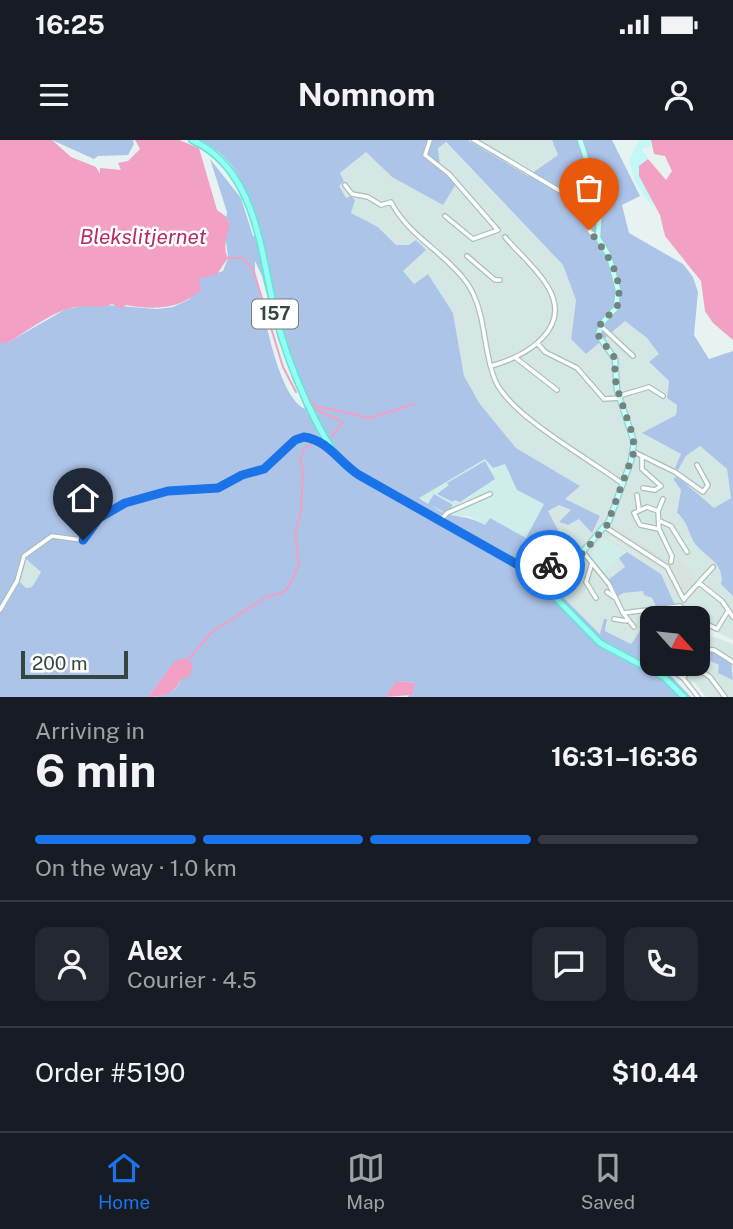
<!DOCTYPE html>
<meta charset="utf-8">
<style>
body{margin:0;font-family:"Public Sans",sans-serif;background:#242831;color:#f1f3f6;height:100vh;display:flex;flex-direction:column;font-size:26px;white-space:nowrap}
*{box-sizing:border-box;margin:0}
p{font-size:23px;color:#9ea1a6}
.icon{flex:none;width:38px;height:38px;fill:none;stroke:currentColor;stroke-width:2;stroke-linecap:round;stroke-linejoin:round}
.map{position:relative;height:557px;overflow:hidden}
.sheet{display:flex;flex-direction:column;background:#171b24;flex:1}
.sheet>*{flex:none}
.needle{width:46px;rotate:117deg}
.controls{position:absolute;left:640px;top:466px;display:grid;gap:14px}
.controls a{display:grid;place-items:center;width:70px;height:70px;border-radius:14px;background:#171b24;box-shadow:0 2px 5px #0004;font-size:35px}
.scale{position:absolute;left:21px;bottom:18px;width:107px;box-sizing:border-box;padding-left:7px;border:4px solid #354642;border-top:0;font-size:19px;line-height:24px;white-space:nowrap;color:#354642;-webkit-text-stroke:5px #fff;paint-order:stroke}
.pin{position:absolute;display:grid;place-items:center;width:60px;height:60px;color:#fff;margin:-72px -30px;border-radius:50% 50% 50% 0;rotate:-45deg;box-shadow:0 0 7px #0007}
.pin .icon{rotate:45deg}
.courier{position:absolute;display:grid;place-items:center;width:70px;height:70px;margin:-35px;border:5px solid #1a73e8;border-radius:50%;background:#fff;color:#222;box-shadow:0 2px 9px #0007}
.overview em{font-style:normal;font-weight:700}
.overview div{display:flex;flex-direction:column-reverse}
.overview{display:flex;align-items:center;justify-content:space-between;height:119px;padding:0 35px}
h1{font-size:46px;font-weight:700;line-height:52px}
.bar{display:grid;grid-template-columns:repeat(4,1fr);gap:10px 7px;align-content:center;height:84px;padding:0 35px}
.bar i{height:9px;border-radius:5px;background:#363941}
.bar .current{background:#1a73e8}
.bar p{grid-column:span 4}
.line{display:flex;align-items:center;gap:18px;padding:0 35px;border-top:2px solid #363941}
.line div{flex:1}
.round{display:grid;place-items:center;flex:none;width:74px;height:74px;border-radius:14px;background:#242831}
.status{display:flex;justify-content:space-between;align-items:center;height:49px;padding:0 35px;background:#171b24;direction:ltr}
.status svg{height:19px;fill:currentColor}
header{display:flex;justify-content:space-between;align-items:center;height:91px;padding:0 35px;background:#171b24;font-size:32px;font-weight:700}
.dock{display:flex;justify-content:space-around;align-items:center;height:98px;border-top:2px solid #363941;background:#171b24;font-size:19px;color:#9ea1a6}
.dock a{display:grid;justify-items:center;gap:4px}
.dock .current{color:#1a73e8}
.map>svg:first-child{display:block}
</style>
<div class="status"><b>16:25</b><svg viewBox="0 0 49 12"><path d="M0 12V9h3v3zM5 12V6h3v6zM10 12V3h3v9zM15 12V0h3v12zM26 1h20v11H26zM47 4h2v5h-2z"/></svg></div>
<header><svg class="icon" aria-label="menu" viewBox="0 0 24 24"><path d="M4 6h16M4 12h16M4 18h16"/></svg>Nomnom<svg class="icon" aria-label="person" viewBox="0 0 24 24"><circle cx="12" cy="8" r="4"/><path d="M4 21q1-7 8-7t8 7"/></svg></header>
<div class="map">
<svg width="733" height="557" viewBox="0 0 733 557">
<rect width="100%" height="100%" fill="#e6f3f1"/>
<path fill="#d4e7e4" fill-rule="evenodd" d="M468 0H552L559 15 528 36Z
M445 2 563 125 576 159 571 199 586 214 625 180 647 198 660 214 649 223 669 241 667 258 677 264 676 275 643 294 681 314 678 330 686 316 700 306 727 329 731 358 714 368 677 336 673 339 681 350 677 374 688 383 697 406 713 417 721 434V444L733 455V500L704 486 698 482V478H653L652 489 637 495 631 504 605 491 608 481 600 494 561 455 555 443 571 437 570 431 561 432 559 392 547 371 559 365 572 371 573 380 600 376 564 359 579 346 516 308 480 264 464 236 453 173 428 134 414 144 402 131 426 110 396 105 378 87 350 73 338 46 344 41 340 33 366 12 392 37 440 25 438 7ZM614 385 668 420 670 428 680 419 689 428 697 443 678 460 664 432 609 397ZM627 412 661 434 655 463 619 418Z
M26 419 41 432 32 447 26 448 20 442Z
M698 491 733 504V529L714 512 698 511Z
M698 515 719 525 733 540V557H706L694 542 690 544 666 523H698Z"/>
<path fill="#d8e2df" d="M614 385 668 420 670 427 679 418 692 431 697 443 678 461 664 432 609 396Z"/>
<path fill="#cfede9" d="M485 319 505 324 517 350 545 364 526 398 490 378 485 385 469 376 449 377 419 357Z
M603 398 627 412 602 432 589 415Z"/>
<path fill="#adc4e9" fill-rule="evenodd" d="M52 0H133L134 4 128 15 98 16 94 19Z
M200 0H468L528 36 558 15 552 0H612L640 56 622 65 629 93 683 124 693 137 698 152 694 195 709 219 733 211V456L721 444C725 425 707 417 697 406 688 396 690 384 677 373L681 350 673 339 677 336 714 368 731 358 727 329 700 306 686 316 678 330 675 328 681 314 642 293 676 275 677 265 667 258 669 241 649 222 659 214 647 198 625 181 586 214 571 199 576 160 563 125 446 2 438 8 440 25 456 44 443 65 392 37 366 12 340 33 344 41 339 46 346 58 351 56 355 60 351 73 378 87 396 105H409L416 100 426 110 403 131 414 144 428 134 453 173 464 236 480 264 516 308 580 346 565 359 600 376 592 393 579 379 568 385 559 382 571 370 559 365 548 371 559 392 561 421 540 416 527 420 539 431 570 430 571 437 556 443 561 455 600 494 604 479H607L605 491 631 504 640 491 649 492 653 484 651 501 642 507V519L670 535 691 557H408L415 543 398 541 385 557H156C166 553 177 553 180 540L170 528 148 557H0V203H7L66 169 93 164 157 169 173 167 190 159 199 139 223 131 228 118 225 92 230 83 226 80 227 72 210 19 241 58 253 96 260 95C247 54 241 21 200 0ZM255 121 262 136 278 199 305 269C276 255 263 164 255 132ZM485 319 493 328 505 324 517 350 544 364 526 398 490 378 485 385C462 372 451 381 431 365L447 374 453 365 434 354 428 364 419 358ZM26 419 41 432 32 447 26 448 20 442Z
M485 321 495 339 460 362 454 360 453 362 437 354 449 345 447 343Z
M627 412 661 434 675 465 657 469 652 458 644 455 643 451 623 453 617 457 608 440 625 427 619 418Z
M698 511 714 512 731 521 733 540 718 533 719 525 698 515Z"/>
<path fill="#c0f9f6" d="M639 0H651V6L641 9 648 19 639 26V36L654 63 652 66 636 44 629 20Z"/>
<path fill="#f2a0c3" d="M0 0H52L71 17 96 27 100 34V28L121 30 118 23 128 21 140 9 135 0H179L199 8 217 70 228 78 226 80 230 83C228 93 222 108 228 118L217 134 199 139 201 150C178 170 154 170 126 165L121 169 112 164C101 169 81 164 67 169 46 176 26 192 7 203H0Z
M651 0H733V200L713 183 705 171 701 141 665 96 660 75 639 36V26L648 19 666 40 672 31 665 16 654 14Z
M184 518 193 524 190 536 180 540C176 554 161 557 148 557L175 521Z
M397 541 415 543 412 555 385 557Z"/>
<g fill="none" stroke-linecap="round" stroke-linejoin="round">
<path stroke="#f2a0c3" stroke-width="2" d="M227 118H243L253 129 283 227 296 252
M307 255 317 270 343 282 331 297
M316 266 370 278 414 264
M188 520 212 492 266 457 282 453 287 449 299 425 295 394 301 370 303 332 300 319 304 309 313 302"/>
<defs>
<path id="street" d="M430 0 425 15 449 34 496 88
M474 0 577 61 585 72 590 92 597 96
M345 45 352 54 368 57 381 65 391 62C409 97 445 112 467 143 487 172 482 209 495 240 511 277 590 319 623 344
M445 76 473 99 498 90
M467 116 495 140H500
M602 187 633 216
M538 204 545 212 577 228 604 259 620 258
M516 218 557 250
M491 226C525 217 573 189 548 147 537 128 518 113 505 97
M619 256 649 247 663 256
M634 312 675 332 703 352 708 345 697 325
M642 316V329L661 346 655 350 643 348
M637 355 639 369
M658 371 663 359
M441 380 447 373 490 354
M660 381 671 386 687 412
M605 387 667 427 684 460
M659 389 640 385 634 373 647 367 658 371 659 389 672 416 671 422
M583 412 609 444 623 473 680 466
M592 423 586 442 596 458
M699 443 722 461 733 477
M607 452 614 457
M684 459 713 427
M680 466 694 478
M0 470 17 441 24 416 52 396 81 400 99 378 113 369 150 354 218 348 242 335 264 329 300 297 310 298 329 307
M623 473 634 487
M614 479 626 481
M698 480 717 489 728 471
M698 509 714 510 733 522
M663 523 683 538 698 557
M689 523 710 537 725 557
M683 538 692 526"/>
<path id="secondary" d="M520 426 540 422 561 428 573 423 609 381 631 321 634 302 617 250 615 219 598 195 602 183 616 168 618 150 609 116 598 98 600 61 580 0
M526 430 541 425"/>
<path id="primary" d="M192 0C261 31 261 125 279 188 289 223 302 255 319 287 331 308 338 323 359 335L514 422 547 449 600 503 664 537 684 557"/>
</defs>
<use href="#street" stroke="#a8bfbb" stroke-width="6"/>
<use href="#secondary" stroke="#92d2cb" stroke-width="7"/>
<use href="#primary" stroke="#60e6d4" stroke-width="8"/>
<use href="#street" stroke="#fff" stroke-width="3.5"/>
<use href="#secondary" stroke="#c4fffa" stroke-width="4.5"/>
<use href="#primary" stroke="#93fff2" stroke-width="5"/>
</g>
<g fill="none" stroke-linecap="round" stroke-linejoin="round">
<path stroke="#73837f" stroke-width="7" stroke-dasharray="0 12.6" d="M550 425 562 428 573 424 607 385 634 312 633 296 616 245 614 217 598 195 600 185 618 165C623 132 606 113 589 90"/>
<path stroke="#1a73e8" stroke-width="9" d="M83 400 99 378 125 363 168 351 218 348 242 335 264 329 295 300 304 297C328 300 340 323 359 335L520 426 540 422 550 425"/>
</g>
<g text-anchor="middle" stroke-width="5" stroke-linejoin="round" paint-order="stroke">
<rect fill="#fff" stroke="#727e7b" stroke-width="2" x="252" y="159.5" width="46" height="29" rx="5"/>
<g font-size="18" font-weight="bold" fill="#354642">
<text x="275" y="180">157</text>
</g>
<g font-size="21" font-style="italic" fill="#b52b65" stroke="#fff">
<text x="143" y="104">Blekslitjernet</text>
</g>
</g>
</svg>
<div class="controls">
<a><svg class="needle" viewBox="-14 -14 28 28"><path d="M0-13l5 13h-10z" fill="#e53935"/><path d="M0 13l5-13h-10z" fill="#9ea1a6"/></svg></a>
</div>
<div class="scale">200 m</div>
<div class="pin" style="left:589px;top:90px;background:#ea580c"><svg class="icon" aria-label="bag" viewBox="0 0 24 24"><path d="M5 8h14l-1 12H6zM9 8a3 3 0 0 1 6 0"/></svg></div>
<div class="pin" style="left:83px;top:400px;background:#1f2937"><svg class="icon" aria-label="home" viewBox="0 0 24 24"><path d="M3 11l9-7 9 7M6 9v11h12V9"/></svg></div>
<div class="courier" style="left:550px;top:425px"><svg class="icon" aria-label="bike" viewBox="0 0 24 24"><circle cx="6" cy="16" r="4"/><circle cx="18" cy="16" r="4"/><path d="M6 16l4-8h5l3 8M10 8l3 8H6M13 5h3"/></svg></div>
</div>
<section class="sheet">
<div class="overview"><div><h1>6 min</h1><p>Arriving in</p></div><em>16:31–16:36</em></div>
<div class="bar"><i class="current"></i><i class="current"></i><i class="current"></i><i></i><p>On the way · 1.0 km</p></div>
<div class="line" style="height:126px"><a class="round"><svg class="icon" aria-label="person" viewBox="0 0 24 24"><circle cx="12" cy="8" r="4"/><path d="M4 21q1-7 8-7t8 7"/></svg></a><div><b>Alex</b><p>Courier · 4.5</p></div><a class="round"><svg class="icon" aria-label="chat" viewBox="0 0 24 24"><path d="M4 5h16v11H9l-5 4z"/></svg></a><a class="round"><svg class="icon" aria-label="phone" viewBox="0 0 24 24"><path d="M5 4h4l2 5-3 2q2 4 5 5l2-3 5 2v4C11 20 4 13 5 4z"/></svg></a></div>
<div class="line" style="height:91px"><div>Order #5190</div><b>$10.44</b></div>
</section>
<nav class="dock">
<a class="current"><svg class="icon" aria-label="home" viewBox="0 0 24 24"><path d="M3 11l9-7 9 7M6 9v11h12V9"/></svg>Home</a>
<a><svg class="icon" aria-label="map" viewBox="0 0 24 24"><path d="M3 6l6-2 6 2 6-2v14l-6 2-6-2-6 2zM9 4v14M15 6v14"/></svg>Map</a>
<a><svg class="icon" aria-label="saved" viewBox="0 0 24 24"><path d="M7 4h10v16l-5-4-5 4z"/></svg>Saved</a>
</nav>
